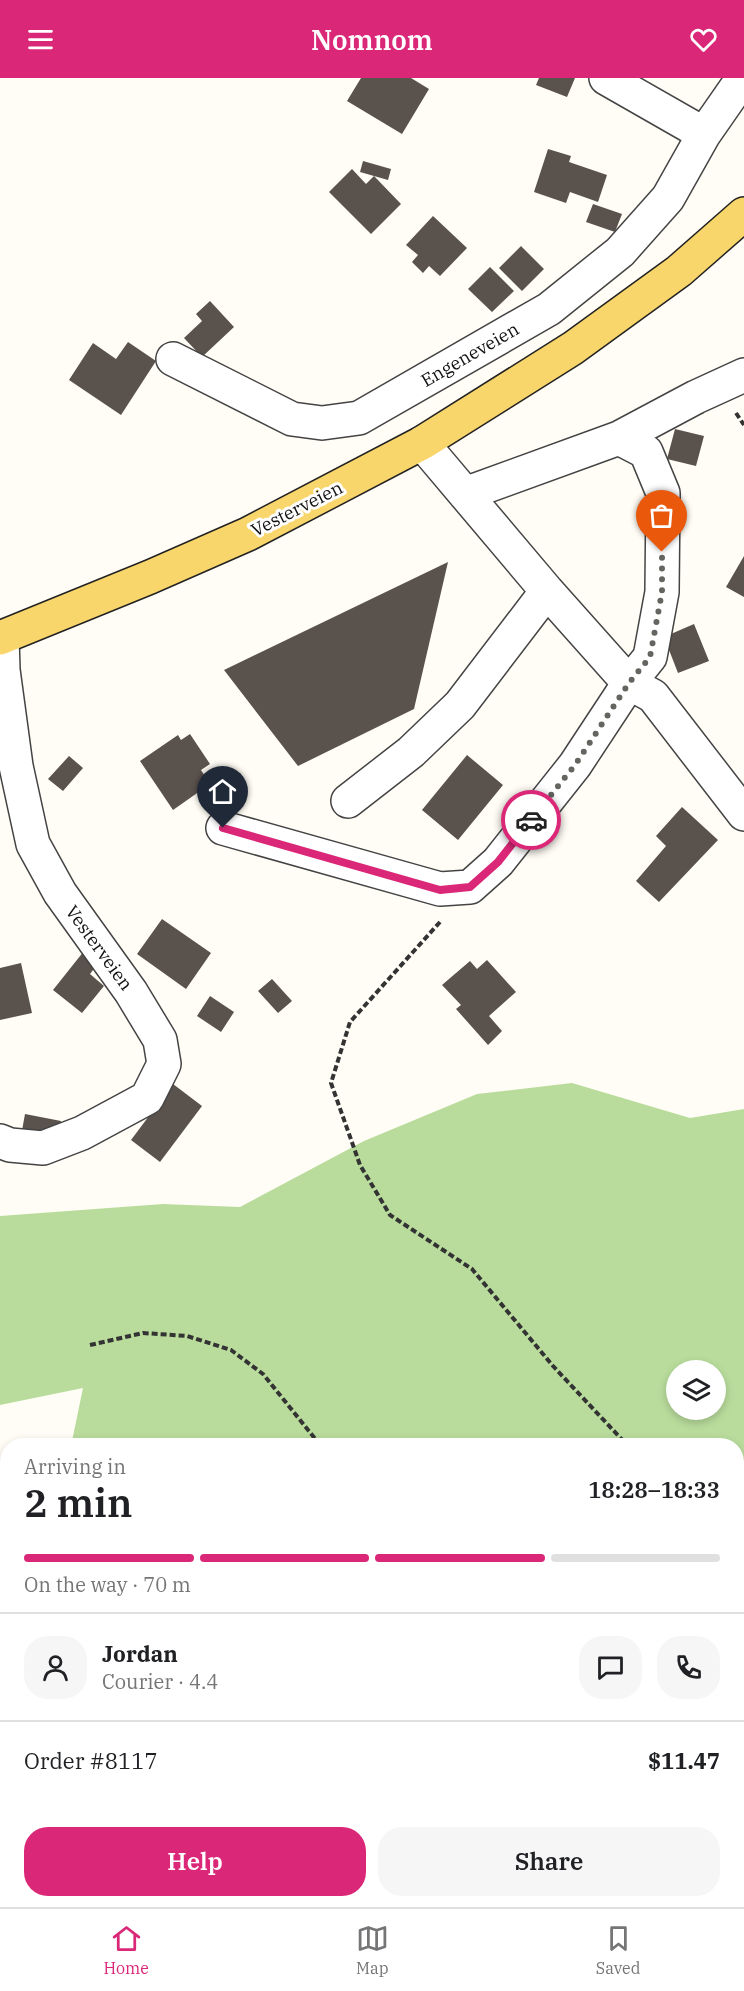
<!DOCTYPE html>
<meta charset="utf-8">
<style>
body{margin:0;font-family:"IBM Plex Serif",serif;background:#f6f6f6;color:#202124;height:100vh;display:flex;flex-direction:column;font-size:22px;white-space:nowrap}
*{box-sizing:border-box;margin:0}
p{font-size:20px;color:#757577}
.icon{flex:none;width:33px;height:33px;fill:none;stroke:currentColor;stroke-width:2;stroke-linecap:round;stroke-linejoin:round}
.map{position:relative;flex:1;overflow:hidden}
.side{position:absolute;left:0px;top:1360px;width:744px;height:470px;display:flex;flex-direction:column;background:#fff;border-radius:24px 24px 0 0;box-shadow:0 3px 9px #0003}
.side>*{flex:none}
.tools{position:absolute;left:666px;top:1282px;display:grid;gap:12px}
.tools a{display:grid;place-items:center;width:60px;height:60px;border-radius:50%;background:#fff;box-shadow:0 3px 9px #0003;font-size:30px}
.pin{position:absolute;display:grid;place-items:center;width:51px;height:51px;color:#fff;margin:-62px -26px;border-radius:50% 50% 50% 0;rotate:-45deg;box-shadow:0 0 6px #0007}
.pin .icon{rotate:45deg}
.courier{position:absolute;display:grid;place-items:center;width:60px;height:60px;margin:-30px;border:4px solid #db2777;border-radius:50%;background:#fff;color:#222;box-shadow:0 2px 8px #0007}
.headline em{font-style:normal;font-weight:600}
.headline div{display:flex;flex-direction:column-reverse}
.headline{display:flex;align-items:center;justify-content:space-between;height:102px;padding:0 24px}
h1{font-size:39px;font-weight:600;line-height:45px}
.bar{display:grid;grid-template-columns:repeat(4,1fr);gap:9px 6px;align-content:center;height:72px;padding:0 24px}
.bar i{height:8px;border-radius:4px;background:#e0e0e0}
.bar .active{background:#db2777}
.bar p{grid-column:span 4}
.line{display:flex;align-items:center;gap:15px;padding:0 24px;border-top:2px solid #e0e0e0}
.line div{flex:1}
.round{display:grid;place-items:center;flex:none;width:63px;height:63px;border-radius:24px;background:#f6f6f6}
.primary-button{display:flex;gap:12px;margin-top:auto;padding:12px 24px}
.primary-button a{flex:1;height:69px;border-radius:24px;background:#db2777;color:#fff;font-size:24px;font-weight:600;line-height:69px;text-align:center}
.primary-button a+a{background:#f6f6f6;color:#202124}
header{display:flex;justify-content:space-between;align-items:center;height:78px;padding:0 24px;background:#db2777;color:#fff;font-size:27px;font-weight:600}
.dock{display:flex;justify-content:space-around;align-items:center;height:84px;border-top:2px solid #e0e0e0;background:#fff;font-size:16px;color:#757577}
.dock a{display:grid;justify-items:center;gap:3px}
.dock .active{color:#db2777}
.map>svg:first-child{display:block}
</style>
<header><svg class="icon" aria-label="menu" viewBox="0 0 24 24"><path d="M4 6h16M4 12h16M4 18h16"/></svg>Nomnom<svg class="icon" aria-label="heart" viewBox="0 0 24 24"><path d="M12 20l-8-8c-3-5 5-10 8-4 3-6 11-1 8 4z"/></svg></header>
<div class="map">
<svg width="744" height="1829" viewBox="0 0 744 1829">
<rect width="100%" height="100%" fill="#fffdf5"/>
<path fill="#b9dc9c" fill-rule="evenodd" d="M572 1005 690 1040 744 1031V1829H0V1497L7 1486 8 1822H736V1368H71L83 1310 0 1327V1138L163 1126 240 1129 364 1063 477 1016ZM676 1293H716V1332H676Z"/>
<path fill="#5a524d" d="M361 0H411L429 11 402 56 347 23Z
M539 0H575L567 19 536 7Z
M548 71 571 78 569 84 607 97 598 124 570 114 566 125 534 114Z
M363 83 391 91 388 102 374 98 401 126 371 156 329 114 352 91 366 106 374 98 360 94Z
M593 126 622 136 615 154 586 144Z
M433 138 467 170 440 198 429 188 423 195 412 184 418 177 406 167Z
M521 168 544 191 522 213 499 190Z
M490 189 514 213 492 234 468 211Z
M210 223 234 249 202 279 184 260 202 243 196 236Z
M128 264 156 283 121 337 69 302 93 265 116 281Z
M675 351 704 358 696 388 667 381Z
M744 478V519L726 509Z
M448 484 414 631 298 688 224 592Z
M694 546 709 583 678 595 664 559Z
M190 656 210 686 201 692 210 706 173 732 140 683 178 657 181 662Z
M467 677 503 707 458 762 422 732Z
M69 678 83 690 63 713 48 701Z
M682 729 718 762 659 824 636 803 666 768 656 758Z
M162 841 211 875 186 911 137 876Z
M88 868 102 880 90 896 104 908 82 935 53 912Z
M487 882 516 914 489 938 502 953 488 967 456 931 461 927 442 907 470 883 477 891Z
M21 885 32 935 0 942V890Z
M272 901 292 923 278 935 258 913Z
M210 918 234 934 221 954 197 938Z
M173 1006 202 1028 160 1084 131 1062Z
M25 1036 61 1043 56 1065 21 1058Z"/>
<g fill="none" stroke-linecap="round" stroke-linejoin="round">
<defs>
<path id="minor" d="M606 0 704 56
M173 281 292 341 322 345 359 340 549 231 620 174 668 120 704 56 743 0
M619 360 696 319 744 297
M422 365 547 513 629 605 653 618 744 736
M348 723 411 674 460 627 547 513
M223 750 440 811 470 809 498 784 575 687 629 605 650 579 662 514 663 415 646 374 619 360 465 416
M0 1063 10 1067 43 1070 82 1055 147 1020 164 986 160 962 131 914 60 815 33 766 16 688 3 592 2 559"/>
<path id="major" d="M0 560 150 499 248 456 422 365 573 270 679 193 744 136"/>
</defs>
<use href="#minor" stroke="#444" stroke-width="36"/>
<use href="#major" stroke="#222" stroke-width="36"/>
<path stroke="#333" stroke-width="4" stroke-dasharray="6 3" stroke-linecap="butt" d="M736 335 744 347
M440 844 350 944 331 1005 360 1087 390 1137 472 1191 553 1288 628 1368
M90 1267 143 1255 187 1258 231 1272 263 1296 321 1368
M736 1557 744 1570
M169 1822 172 1829
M694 1822 696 1829"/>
<use href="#minor" stroke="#fff" stroke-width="33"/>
<use href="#major" stroke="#f9d66b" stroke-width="33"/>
</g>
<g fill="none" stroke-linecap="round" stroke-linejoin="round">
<path stroke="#646461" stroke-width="6" stroke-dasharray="0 10.8" d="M531 742 575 687 629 605 650 579 662 514V474"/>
<path stroke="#db2777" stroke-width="8" d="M223 750 440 812 470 809 498 784 531 742"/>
</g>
<g text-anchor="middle" stroke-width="6" stroke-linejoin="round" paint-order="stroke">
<g font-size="18" fill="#111" stroke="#fff">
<text transform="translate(470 277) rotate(-30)" y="6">Engeneveien</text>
<text transform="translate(297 431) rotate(-27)" y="6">Vesterveien</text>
<text transform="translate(99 870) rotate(54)" y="6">Vesterveien</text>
</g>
</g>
</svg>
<div class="tools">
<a><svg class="icon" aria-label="layers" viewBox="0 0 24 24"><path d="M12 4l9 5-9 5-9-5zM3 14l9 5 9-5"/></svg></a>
</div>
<div class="pin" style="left:662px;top:474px;background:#ea580c"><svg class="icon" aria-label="bag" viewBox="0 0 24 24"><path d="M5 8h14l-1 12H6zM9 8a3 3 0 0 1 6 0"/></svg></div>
<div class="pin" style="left:223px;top:750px;background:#1f2937"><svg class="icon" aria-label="home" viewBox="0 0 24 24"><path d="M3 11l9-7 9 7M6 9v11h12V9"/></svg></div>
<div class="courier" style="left:531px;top:742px"><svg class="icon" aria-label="car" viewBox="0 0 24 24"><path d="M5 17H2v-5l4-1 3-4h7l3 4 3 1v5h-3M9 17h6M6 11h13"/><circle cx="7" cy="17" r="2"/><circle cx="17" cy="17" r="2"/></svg></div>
<section class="side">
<div class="headline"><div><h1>2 min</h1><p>Arriving in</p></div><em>18:28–18:33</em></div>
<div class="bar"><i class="active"></i><i class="active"></i><i class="active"></i><i></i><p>On the way · 70 m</p></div>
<div class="line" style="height:108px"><a class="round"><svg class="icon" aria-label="person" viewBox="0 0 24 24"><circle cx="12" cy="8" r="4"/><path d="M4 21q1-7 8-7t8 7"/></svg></a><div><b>Jordan</b><p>Courier · 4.4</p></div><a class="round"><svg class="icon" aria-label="chat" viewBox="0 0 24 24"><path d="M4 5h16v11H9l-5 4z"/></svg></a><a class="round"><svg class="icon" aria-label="phone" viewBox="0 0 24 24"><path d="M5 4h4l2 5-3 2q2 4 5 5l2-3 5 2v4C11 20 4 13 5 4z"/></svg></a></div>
<div class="line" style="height:78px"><div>Order #8117</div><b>$11.47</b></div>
<div class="primary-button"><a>Help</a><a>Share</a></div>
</section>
</div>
<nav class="dock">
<a class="active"><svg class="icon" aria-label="home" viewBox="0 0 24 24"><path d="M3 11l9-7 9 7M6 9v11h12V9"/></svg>Home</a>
<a><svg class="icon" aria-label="map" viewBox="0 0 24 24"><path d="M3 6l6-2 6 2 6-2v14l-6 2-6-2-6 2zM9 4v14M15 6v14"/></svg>Map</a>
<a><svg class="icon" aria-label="saved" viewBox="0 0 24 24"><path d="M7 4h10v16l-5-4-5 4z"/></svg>Saved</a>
</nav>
